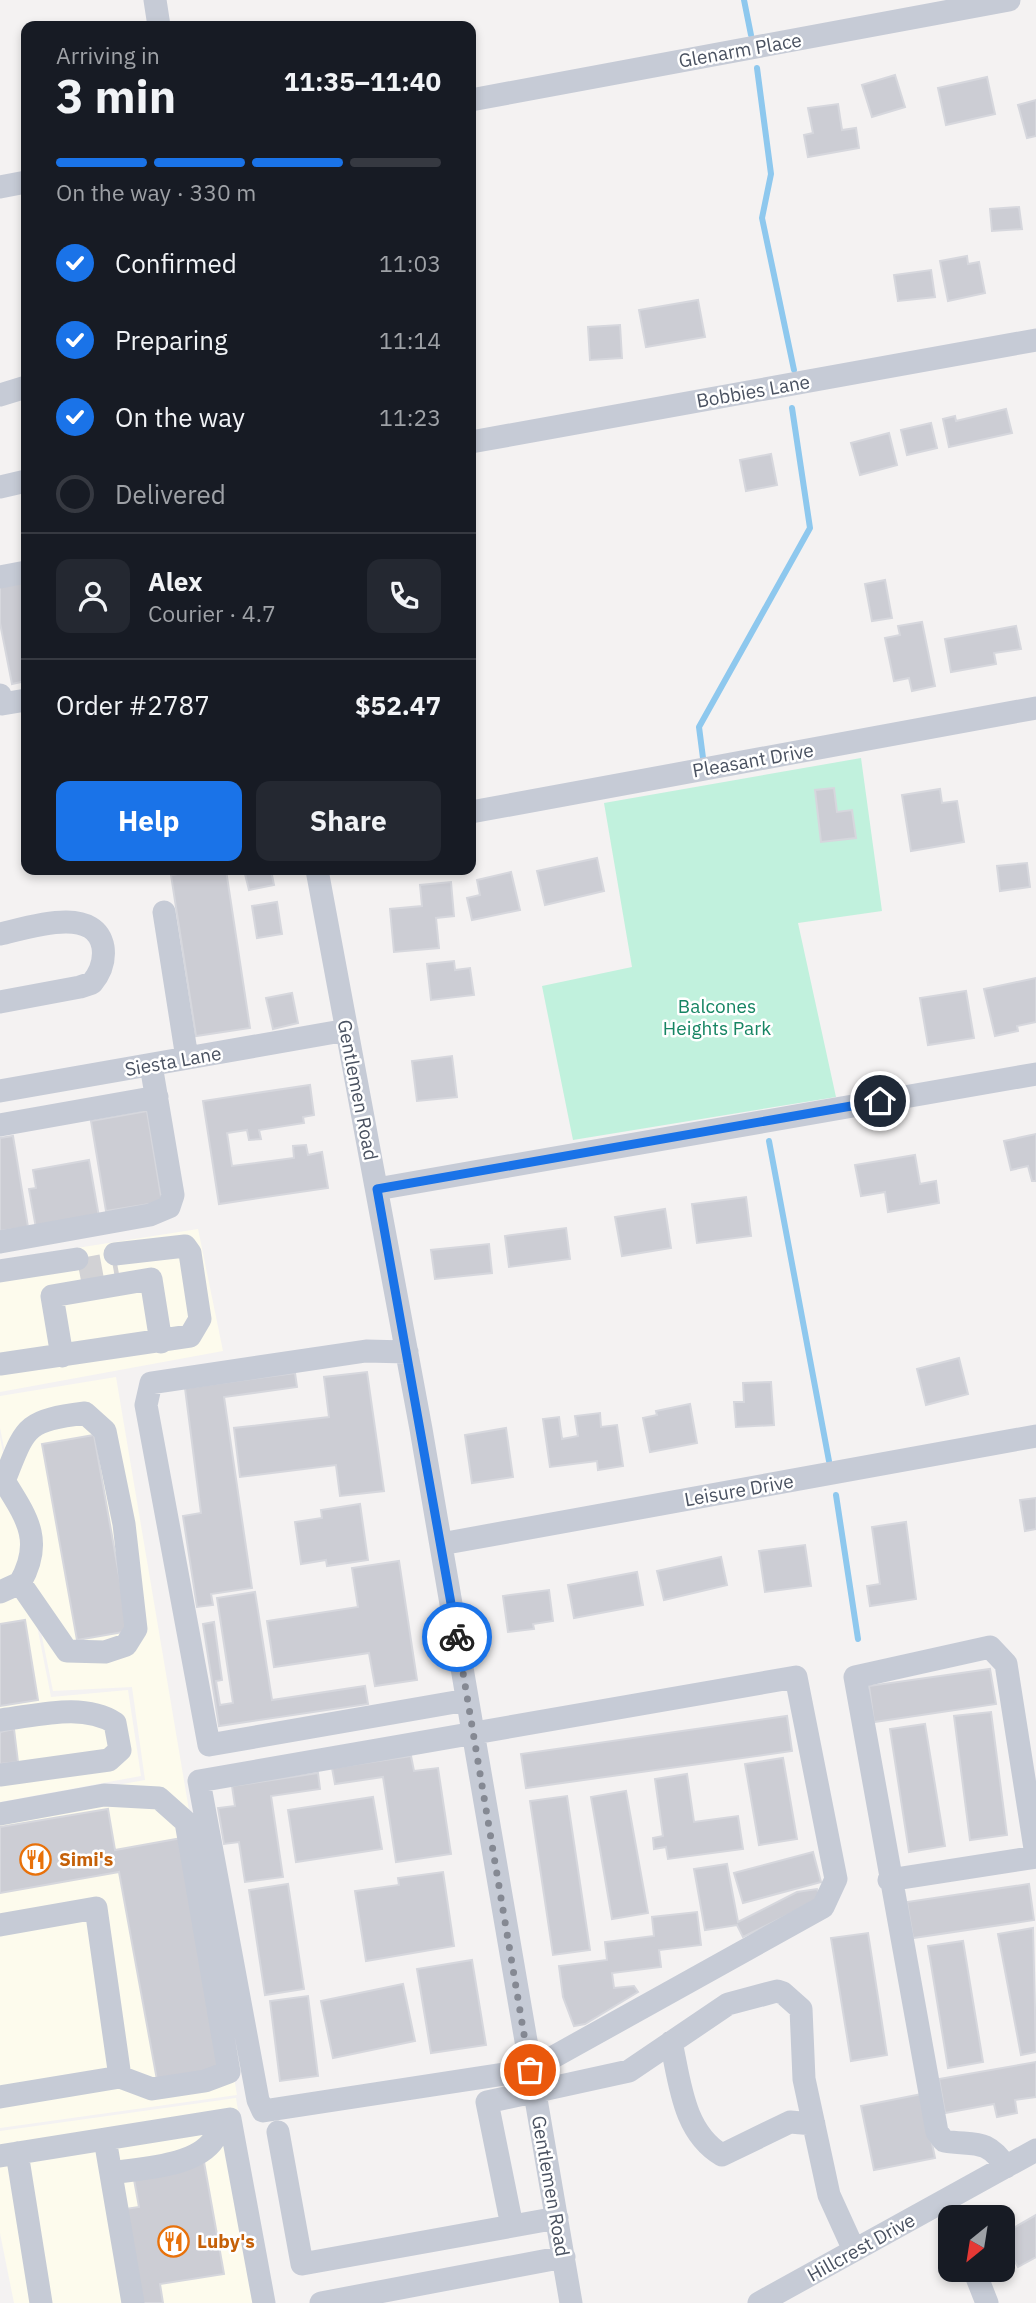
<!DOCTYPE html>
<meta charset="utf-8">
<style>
body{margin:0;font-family:"IBM Plex Sans",sans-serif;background:#242831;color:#f1f3f6;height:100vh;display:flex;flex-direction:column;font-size:26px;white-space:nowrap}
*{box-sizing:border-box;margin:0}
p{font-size:23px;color:#9ea1a6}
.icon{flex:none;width:38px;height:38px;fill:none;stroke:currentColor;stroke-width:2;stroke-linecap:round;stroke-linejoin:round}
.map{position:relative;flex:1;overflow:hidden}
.panel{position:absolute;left:21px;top:21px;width:455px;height:854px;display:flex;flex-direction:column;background:#171b24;border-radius:14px;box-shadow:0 4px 10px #0003}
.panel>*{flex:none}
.needle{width:46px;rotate:210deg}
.buttons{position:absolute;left:938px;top:2205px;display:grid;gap:14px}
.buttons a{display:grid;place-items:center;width:77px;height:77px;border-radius:14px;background:#171b24;box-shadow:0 4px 10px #0003;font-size:35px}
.pin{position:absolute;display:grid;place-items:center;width:60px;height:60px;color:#fff;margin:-30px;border:4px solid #fff;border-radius:50%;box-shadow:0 2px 7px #0007}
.courier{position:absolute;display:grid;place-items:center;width:70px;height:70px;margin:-35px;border:5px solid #1a73e8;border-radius:50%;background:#fff;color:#222;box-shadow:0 2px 9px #0007}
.overview em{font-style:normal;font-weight:700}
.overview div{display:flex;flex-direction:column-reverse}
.overview{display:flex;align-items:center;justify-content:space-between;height:119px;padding:0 35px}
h1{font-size:46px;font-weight:700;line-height:52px}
.bar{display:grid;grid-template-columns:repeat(4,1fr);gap:10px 7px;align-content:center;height:84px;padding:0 35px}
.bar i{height:9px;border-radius:5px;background:#363941}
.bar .selected{background:#1a73e8}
.bar p{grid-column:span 4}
.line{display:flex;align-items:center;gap:18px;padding:0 35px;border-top:2px solid #363941}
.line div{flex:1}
.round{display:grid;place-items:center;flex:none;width:74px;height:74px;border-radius:14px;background:#242831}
ol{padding:0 35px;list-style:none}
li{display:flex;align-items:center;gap:21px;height:77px}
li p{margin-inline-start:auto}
li .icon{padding:7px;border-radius:50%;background:#1a73e8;color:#fff;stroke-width:4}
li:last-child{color:#9ea1a6}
li i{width:38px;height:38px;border:4px solid #363941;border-radius:50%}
.button{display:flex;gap:14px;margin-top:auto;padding:14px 35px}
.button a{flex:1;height:80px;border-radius:14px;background:#1a73e8;color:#fff;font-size:28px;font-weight:700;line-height:80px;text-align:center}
.button a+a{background:#242831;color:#f1f3f6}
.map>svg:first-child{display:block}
</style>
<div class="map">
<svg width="1036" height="2303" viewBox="0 0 1036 2303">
<rect width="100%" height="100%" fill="#f4f2f2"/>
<path fill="#fdfbed" d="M198 1229 223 1351 0 1392V1260Z
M116 1377 237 2095 0 2128V1806L145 1780 132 1687 53 1691 0 1428V1396Z
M0 1437 51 1697 128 1690 141 1776 0 1802Z
M236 2098 269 2303H14L0 2233V2131Z"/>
<path fill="#c1f1dd" d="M861 758 882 911 798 923 836 1097 573 1140 542 986 632 967 604 803Z"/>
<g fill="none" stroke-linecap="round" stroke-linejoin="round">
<path stroke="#8ec8ee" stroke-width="6" d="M744 0 751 35
M757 68 771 174 762 218 794 370
M703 758 699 727 810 528 792 408
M769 1141 829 1461
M836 1495 858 1639"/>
</g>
<path fill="#cccdd4" stroke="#d6d7dd" stroke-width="2" d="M895 75 905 107 872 117 862 85Z
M987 77 995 114 946 125 938 88Z
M1036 100V136L1027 138 1018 105Z
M838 104 842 130 856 128 859 148 808 157 804 135 813 133 808 108Z
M1019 207 1022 229 992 231 990 209Z
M967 256 968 264 979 262 985 293 948 301 940 261Z
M931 270 935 297 898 301 894 275Z
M698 300 705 337 646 347 639 310Z
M620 325 622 358 590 360 588 327Z
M1006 409 1012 433 949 447 943 419 955 416 956 421Z
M931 423 937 448 907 455 901 430Z
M889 433 897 465 860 475 851 443Z
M771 454 777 485 746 491 740 460Z
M26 578V681L12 684 0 623V582Z
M885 580 892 618 872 621 865 584Z
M922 622 935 686 912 691 909 678 894 681 885 638 900 635 898 626Z
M1016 626 1021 649 994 653 996 664 951 672 945 639Z
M834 788 837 812 852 810 856 838 821 842 815 790Z
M940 789 942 803 957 801 964 842 911 851 902 795Z
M597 858 604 891 545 905 537 871Z
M1027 863 1030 887 1000 891 997 866Z
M205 870H226L250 1028 196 1036 171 875Z
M244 870H271L274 885 249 890Z
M511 872 520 910 472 920 467 898 480 895 477 880Z
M451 882 454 916 436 918 439 948 394 952 390 909 422 906 420 885Z
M277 902 282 934 257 938 252 906Z
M454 961 455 970 470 968 474 995 431 1000 427 964Z
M1036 978V1022L1017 1026 1018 1031 995 1036 984 989Z
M966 991 974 1038 928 1045 920 998Z
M292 993 298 1023 273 1029 266 998Z
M452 1056 457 1097 417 1101 412 1061Z
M310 1085 314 1115 303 1117 304 1123 259 1130 261 1139 249 1140 247 1130 227 1133 232 1166 294 1158 293 1146 306 1145 308 1155 322 1152 328 1188 219 1204 203 1101Z
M147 1111 162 1202 106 1211 91 1121Z
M1036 1134V1181H1032L1028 1166 1011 1170 1004 1141Z
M13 1136 28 1227 0 1231V1138Z
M915 1155 920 1184 936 1181 939 1203 888 1212 885 1192 861 1196 855 1165Z
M89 1160 99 1217 36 1228 29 1189 36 1188 33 1170Z
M746 1197 751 1236 697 1243 692 1204Z
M665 1209 671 1248 622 1256 615 1217Z
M566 1228 570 1259 509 1267 505 1236Z
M489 1244 492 1273 435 1279 431 1250Z
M959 1358 968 1394 926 1405 917 1369Z
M367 1372 384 1491 340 1496 336 1465 240 1477 234 1428 329 1417 324 1377Z
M295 1373 297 1387 224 1397 252 1588 211 1594 213 1605 197 1607 183 1516 201 1513 185 1388Z
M771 1382 774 1425 736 1427 734 1402H744L743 1383Z
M690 1404 697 1443 650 1452 643 1418 657 1415 656 1411Z
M600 1413 601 1427 617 1425 623 1466 598 1470 597 1461 550 1467 543 1419 559 1417 562 1439 578 1436 575 1416Z
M506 1428 513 1477 472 1483 465 1435Z
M94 1435 129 1631 77 1640 42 1444Z
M1036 1498V1529L1025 1531 1020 1500Z
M360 1504 368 1560 327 1566 326 1560 301 1564 295 1522 322 1518 321 1510Z
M906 1522 916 1599 870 1606 867 1586 880 1584 872 1527Z
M805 1545 811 1586 765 1592 759 1551Z
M721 1557 727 1585 664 1600 657 1571Z
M399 1561 417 1680 375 1686 369 1653 274 1667 267 1621 358 1607 352 1568Z
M637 1572 643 1605 574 1618 568 1585Z
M549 1590 553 1621 533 1624 534 1629 508 1632 503 1596Z
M255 1592 272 1700 365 1686 368 1704 219 1726 203 1624 214 1622 222 1680 216 1681 220 1705 233 1703 217 1598Z
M25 1620 38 1700 0 1706V1624Z
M990 1669 996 1704 874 1722 869 1686Z
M991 1712 1007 1835 970 1840 954 1716Z
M787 1716 792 1751 526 1788 521 1754Z
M925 1724 945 1846 909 1852 890 1729Z
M14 1729 18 1762 0 1764V1732Z
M411 1756 414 1771 438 1768 451 1854 396 1862 383 1777 335 1784 332 1768Z
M783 1758 797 1839 759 1845 745 1764Z
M318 1773 320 1789 271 1796 283 1877 245 1882 239 1842 224 1844 218 1808 235 1806 232 1786Z
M687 1774 694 1822 738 1816 743 1849 668 1859 666 1847 654 1849 653 1838 663 1836 655 1779Z
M626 1791 648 1913 612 1919 591 1797Z
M567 1796 590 1950 553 1955 530 1801Z
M373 1797 382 1849 296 1862 288 1810Z
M108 1809 115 1850 182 1838 223 2068 157 2080 119 1872 0 1893V1827Z
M813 1852 821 1882 743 1903 734 1873Z
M727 1864 738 1922 797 1892 817 1889 822 1898 743 1937 737 1925 705 1930 694 1869Z
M443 1872 454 1946 366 1961 355 1891 399 1885 398 1878Z
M288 1884 304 1989 265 1995 249 1890Z
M1029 1884 1034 1920 913 1938 907 1902Z
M697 1912 701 1945 659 1950 661 1967 612 1973 614 1988 634 1986 638 1992 585 2024 574 2026 563 1997 559 1966 607 1960 605 1942 654 1936 652 1917Z
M1033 1928 1036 2052 1021 2055 998 1934Z
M868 1933 887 2055 851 2061 831 1938Z
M963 1941 983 2062 948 2068 928 1946Z
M472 1960 486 2045 431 2053 417 1969Z
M403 1984 415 2041 333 2058 321 2001Z
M308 1996 318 2076 280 2081 270 2001Z
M1036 2062V2097L1015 2100 1017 2113 997 2117 994 2104 945 2113 939 2079Z
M922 2094 935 2158 874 2170 861 2106Z
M204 2162 224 2274 160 2284 163 2303H142L125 2209 139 2207 133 2174Z
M1036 2215V2257L1018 2267 1003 2241V2234Z"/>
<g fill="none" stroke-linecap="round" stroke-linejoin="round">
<path stroke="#d2d2d5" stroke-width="23" stroke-dasharray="23 11" stroke-linecap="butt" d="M79 1270 117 1263"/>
<path stroke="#c6cbd6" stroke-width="23" d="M155 0 159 26
M471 100 1009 0
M0 187 26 182
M0 395 26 387
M471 442 1036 340
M0 487 26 481
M0 577 26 572
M0 695 2 704 26 700
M471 812 1036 708
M317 870 421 1429 571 2303
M164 912 187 1058
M0 934C27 928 95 904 103 947 105 961 101 972 92 983L80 987 0 1002
M0 1091 347 1030
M0 1125 157 1097
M377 1189 1036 1074
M0 1242 150 1215 169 1207 173 1195 151 1065
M0 1271 77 1259
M407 1352 366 1351 151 1383 146 1405 209 1745 467 1700
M62 1356 52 1296 151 1279 161 1342
M0 1364 190 1336 200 1319 190 1253 185 1246 115 1254
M4 1481C26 1426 24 1421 85 1413L105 1431 124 1524 136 1629 126 1645 105 1652 67 1651 20 1583
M0 1482 4 1481C27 1518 44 1541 20 1583L0 1592
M441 1544 1036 1436
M796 1677 836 1879 823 1907 530 2070 263 2111 258 2100 199 1781Z
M0 1720C36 1716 83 1702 115 1723L120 1750 109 1760 0 1775
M0 1814 104 1795 159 1798 186 1822 229 2072 205 2081 152 2089 120 2077
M889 1880 1036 1857
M0 1925 96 1908 120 2077 0 2097
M671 2042C680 2082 683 2132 722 2155L790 2122 814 2124
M278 2132 302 2264 557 2218
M105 2139 133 2303
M17 2153 41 2303
M0 2156 230 2119 264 2303
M1006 2167C986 2137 974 2146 944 2141L937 2132 855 1677 990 1647 1006 1664 1036 1855
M111 2173C141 2168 196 2167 214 2139L216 2122
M512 2226 487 2102 629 2071 728 2004 777 1991 783 1993 801 2009 804 2079 829 2195 854 2250
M974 2270 987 2303
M321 2303 564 2257
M759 2303 1036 2150"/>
</g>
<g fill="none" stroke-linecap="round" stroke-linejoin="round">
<path stroke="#858993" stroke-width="7" stroke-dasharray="0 12.6" d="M457 1637 530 2070"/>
<path stroke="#1a73e8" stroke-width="9" d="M457 1637 377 1189 880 1101"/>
</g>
<defs>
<symbol id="restaurant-ring" viewBox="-11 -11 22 22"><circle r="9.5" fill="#fff" stroke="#e8710a" stroke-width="1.5"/><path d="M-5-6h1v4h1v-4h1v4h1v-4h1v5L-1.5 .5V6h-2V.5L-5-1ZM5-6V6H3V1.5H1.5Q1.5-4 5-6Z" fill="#e8710a"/></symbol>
</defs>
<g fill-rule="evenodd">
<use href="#restaurant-ring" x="18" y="1842" width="35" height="35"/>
<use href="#restaurant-ring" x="156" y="2224" width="35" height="35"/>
</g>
<g text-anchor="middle" stroke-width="5" stroke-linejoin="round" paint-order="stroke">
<g font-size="19" fill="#495160" stroke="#fff">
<text transform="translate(740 50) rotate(-10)" y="7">Glenarm Place</text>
<text transform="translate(753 391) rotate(-10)" y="7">Bobbies Lane</text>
<text transform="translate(753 760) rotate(-10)" y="7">Pleasant Drive</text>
<text transform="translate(173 1061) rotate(-10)" y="7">Siesta Lane</text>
<text transform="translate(358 1090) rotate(79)" y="7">Gentlemen Road</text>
<text transform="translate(739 1490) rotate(-10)" y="7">Leisure Drive</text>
<text transform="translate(551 2186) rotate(80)" y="7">Gentlemen Road</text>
<text transform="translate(861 2247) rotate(-29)" y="7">Hillcrest Drive</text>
</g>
<g font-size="19" fill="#168563" stroke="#fff">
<text x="717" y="1013">Balcones<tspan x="717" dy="22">Heights Park</tspan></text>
</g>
<g font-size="19" font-weight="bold" fill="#c56008" stroke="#fff" text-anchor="start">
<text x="59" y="1866">Simi's</text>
<text x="197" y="2248">Luby's</text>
</g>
</g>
</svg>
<div class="buttons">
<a><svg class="needle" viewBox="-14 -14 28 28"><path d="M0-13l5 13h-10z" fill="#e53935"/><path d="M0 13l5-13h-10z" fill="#9ea1a6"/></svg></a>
</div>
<div class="pin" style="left:530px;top:2070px;background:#ea580c"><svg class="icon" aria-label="bag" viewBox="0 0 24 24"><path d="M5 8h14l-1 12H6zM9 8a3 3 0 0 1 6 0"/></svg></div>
<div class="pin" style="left:880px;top:1101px;background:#1f2937"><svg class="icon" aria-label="home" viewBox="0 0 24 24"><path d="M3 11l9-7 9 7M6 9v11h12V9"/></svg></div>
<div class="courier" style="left:457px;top:1637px"><svg class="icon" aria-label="bike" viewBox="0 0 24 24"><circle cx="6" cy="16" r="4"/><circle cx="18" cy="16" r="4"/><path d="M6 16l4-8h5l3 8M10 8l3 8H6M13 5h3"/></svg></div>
<section class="panel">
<div class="overview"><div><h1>3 min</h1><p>Arriving in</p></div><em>11:35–11:40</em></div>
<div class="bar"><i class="selected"></i><i class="selected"></i><i class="selected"></i><i></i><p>On the way · 330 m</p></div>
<ol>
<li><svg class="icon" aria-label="check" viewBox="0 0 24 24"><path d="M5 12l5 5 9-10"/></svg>Confirmed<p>11:03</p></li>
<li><svg class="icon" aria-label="check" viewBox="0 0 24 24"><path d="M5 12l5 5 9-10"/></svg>Preparing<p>11:14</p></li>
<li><svg class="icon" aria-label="check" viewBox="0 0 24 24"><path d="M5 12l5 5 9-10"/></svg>On the way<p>11:23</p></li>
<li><i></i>Delivered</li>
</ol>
<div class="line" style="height:126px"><a class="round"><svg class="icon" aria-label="person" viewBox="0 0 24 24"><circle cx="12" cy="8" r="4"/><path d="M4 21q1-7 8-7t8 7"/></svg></a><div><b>Alex</b><p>Courier · 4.7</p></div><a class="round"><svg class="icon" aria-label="phone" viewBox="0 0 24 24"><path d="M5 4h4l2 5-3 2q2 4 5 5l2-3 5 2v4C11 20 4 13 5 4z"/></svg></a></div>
<div class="line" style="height:91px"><div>Order #2787</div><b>$52.47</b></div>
<div class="button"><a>Help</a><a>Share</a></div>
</section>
</div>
